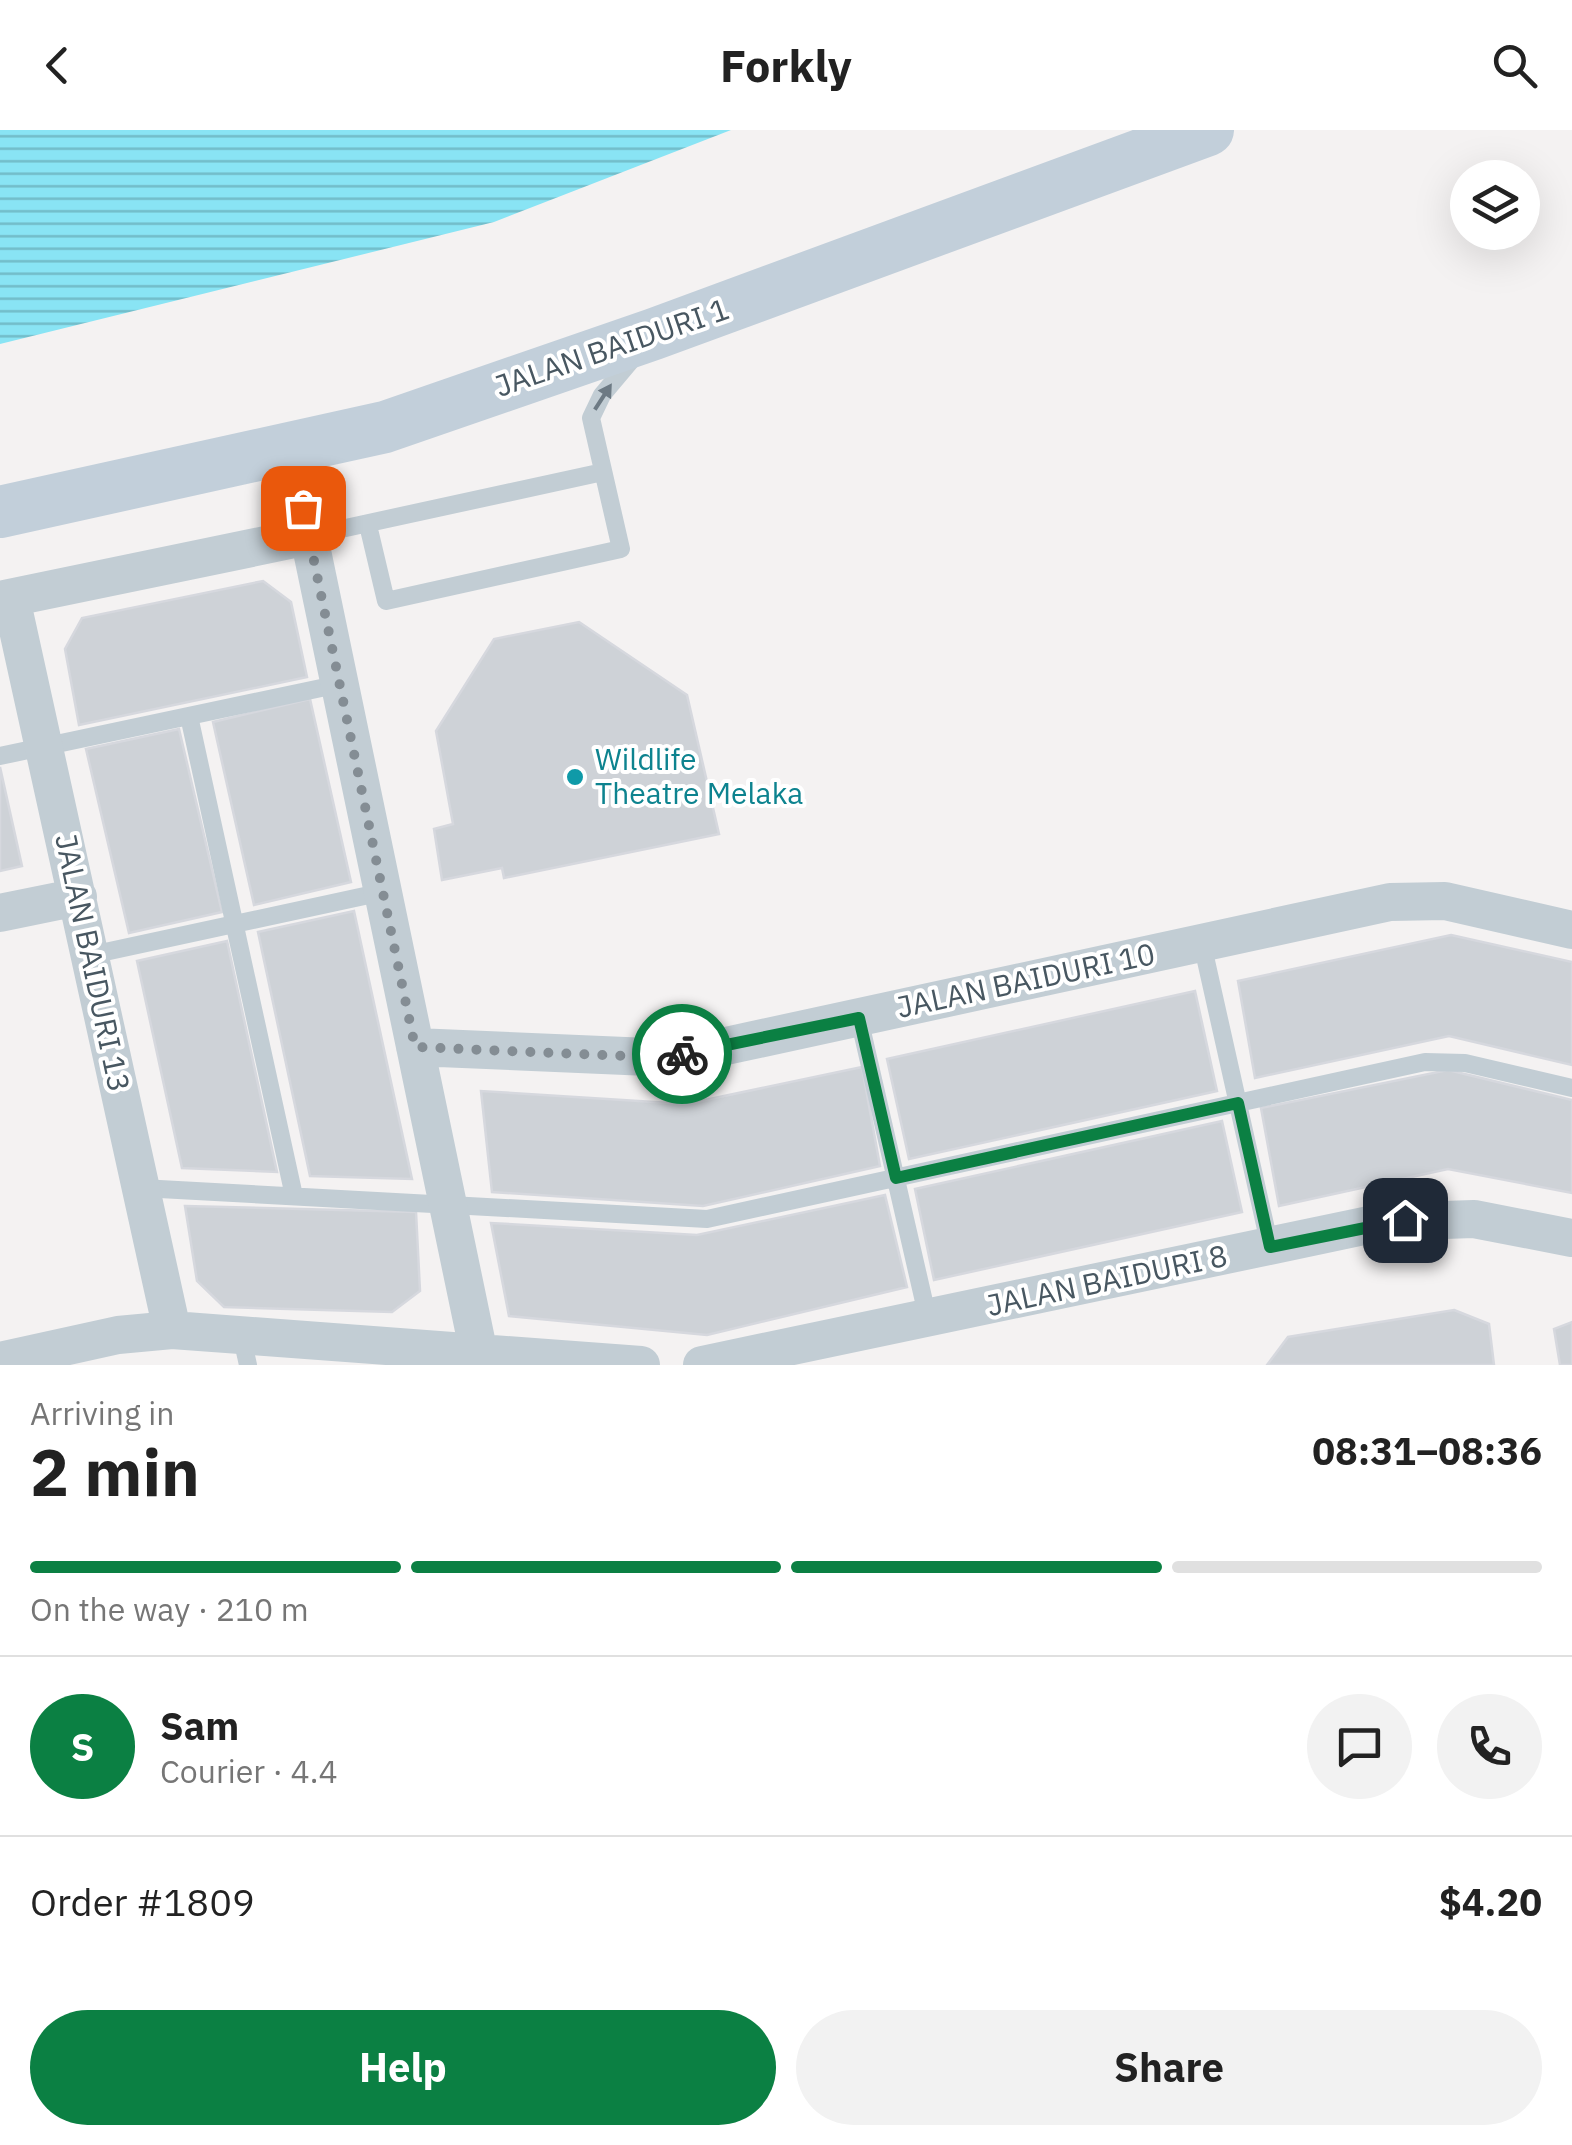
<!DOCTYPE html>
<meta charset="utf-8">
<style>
body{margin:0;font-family:"IBM Plex Sans",sans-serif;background:#f2f2f2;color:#222;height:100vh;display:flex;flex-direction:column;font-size:38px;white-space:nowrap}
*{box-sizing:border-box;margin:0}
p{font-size:32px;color:#767676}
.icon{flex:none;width:55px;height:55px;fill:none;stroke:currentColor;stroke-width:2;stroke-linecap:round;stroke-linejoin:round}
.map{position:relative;height:1235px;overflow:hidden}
.side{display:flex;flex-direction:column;background:#fff;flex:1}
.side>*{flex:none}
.buttons{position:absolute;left:1450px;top:30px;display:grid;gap:20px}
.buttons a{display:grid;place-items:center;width:90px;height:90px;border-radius:50%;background:#fff;box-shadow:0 10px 40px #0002;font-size:50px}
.pin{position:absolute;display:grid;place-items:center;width:85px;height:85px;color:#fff;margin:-42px;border-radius:20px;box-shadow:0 5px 15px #0006}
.courier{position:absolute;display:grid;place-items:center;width:100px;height:100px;margin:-50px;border:8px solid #0b8043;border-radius:50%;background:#fff;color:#222;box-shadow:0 2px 12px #0007}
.headline em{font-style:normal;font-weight:700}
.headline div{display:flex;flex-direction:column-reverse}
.headline{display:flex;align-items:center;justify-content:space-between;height:170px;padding:0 30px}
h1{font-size:65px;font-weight:700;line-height:75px}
.bar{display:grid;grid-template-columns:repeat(4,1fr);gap:15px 10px;align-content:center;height:120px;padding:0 30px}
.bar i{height:12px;border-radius:8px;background:#e0e0e0}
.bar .active{background:#0b8043}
.bar p{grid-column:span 4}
.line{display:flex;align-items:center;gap:25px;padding:0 30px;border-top:2px solid #e0e0e0}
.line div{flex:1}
.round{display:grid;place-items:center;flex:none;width:105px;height:105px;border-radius:52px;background:#f2f2f2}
.button{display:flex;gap:20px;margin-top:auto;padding:20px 30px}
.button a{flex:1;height:115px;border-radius:60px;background:#0b8043;color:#fff;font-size:40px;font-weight:700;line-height:115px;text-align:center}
.button a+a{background:#f2f2f2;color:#222}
header{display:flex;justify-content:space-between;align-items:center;height:130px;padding:0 30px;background:#fff;font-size:45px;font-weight:700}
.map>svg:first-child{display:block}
</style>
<header><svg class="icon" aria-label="back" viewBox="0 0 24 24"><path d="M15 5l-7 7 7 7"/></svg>Forkly<svg class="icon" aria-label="search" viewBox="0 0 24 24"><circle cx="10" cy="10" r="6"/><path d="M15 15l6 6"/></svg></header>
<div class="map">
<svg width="1572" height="1235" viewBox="0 0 1572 1235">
<defs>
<pattern id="water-rules" width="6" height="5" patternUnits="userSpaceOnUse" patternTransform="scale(2.5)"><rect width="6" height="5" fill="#89e4f4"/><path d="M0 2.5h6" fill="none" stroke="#72bcc9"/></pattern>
</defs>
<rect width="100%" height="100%" fill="#f4f2f2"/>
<path fill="url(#water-rules)" d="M0 0H731L494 92 0 214Z"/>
<path fill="#ced2d7" stroke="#d6d8de" stroke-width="2.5" d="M263 451 291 472 307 547 79 595 65 519 82 488Z
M579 492 687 565 719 704 504 748 502 738 442 750 434 699 453 694 436 601 494 509Z
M310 569 351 752 254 775 213 592Z
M179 599 222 782 129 803 86 619Z
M0 637 22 736 0 741Z
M354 781 412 1049 310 1046 258 802Z
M1451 805 1572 832V935L1449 906 1255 948 1238 851Z
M227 811 277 1042 182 1038 137 831Z
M1195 861 1217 961 909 1029 887 929Z
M862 937 880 1036 703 1076 492 1062 481 961 686 974Z
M1448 940 1572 970V1063L1448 1039 1279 1076 1261 978Z
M1222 991 1242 1082 934 1150 915 1059Z
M885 1065 907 1157 707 1205 509 1186 491 1093 697 1105Z
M185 1076 416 1082 420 1161 392 1182 224 1177 197 1151Z
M1454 1180 1489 1194 1494 1235H1267L1288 1207Z
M1572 1192V1235H1560L1554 1199Z"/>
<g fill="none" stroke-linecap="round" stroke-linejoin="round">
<path stroke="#c2cdd4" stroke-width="18" d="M368 395 386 471 621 419 591 288 602 265 634 227
M309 406 603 342
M189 586 294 1066
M0 626 340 554
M1202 813 1270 1117
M91 825 383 762
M859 888 928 1189
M141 1058 707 1089 1425 932 1465 933 1572 958
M242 1208 248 1235"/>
<path stroke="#c2cdd4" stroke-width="38" d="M291 320 479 1224
M11 468 172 1200
M0 470 309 406
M0 783 78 767
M415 917 649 927 703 921 1390 772 1445 771 1572 800
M0 1231 118 1205 172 1200 641 1235
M702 1235 1383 1092 1474 1089 1572 1108"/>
<path stroke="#c2cfda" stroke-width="52" d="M0 382 385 297 654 204 1208 0"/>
</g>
<defs><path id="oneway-solid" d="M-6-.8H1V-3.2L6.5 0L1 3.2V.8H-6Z" transform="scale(2.5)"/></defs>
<use fill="#6d7a84" href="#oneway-solid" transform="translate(603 267) rotate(-57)"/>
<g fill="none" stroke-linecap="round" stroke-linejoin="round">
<path stroke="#848d94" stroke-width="10" stroke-dasharray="0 18" d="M303 378 415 917 649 927 682 924"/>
<path stroke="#0b8043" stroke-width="12" d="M682 924 859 888 896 1048 1238 973 1270 1117 1405 1090"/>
</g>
<circle fill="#0f9aa8" stroke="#fff" stroke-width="4" cx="575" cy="647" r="10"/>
<g text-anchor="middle" stroke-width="8" stroke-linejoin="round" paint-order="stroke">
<g font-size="30" fill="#485761" stroke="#fff">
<text transform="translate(612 218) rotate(-19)" y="10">JALAN BAIDURI 1</text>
<text transform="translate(92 833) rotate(78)" y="10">JALAN BAIDURI 13</text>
<text transform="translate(1026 851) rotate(-12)" y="10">JALAN BAIDURI 10</text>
<text transform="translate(1107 1151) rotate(-12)" y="10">JALAN BAIDURI 8</text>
</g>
<g font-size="30" fill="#0d838f" stroke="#fff" text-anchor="start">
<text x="595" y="640">Wildlife<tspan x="595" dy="34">Theatre Melaka</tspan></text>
</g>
</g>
</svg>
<div class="buttons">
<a><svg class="icon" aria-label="layers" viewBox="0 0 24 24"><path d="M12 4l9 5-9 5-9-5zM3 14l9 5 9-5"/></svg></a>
</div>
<div class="pin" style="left:303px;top:378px;background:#ea580c"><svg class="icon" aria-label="bag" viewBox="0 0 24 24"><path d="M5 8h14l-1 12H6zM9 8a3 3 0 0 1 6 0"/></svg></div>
<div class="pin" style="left:1405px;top:1090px;background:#1f2937"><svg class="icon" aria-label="home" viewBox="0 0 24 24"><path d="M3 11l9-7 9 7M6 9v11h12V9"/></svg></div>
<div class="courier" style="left:682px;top:924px"><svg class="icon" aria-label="bike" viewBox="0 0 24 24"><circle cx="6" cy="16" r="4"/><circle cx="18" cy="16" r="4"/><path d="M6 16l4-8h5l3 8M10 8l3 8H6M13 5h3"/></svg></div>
</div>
<section class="side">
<div class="headline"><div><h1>2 min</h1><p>Arriving in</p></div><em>08:31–08:36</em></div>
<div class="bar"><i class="active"></i><i class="active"></i><i class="active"></i><i></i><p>On the way · 210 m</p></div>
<div class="line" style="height:180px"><b class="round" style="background:#0b8043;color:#fff">S</b><div><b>Sam</b><p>Courier · 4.4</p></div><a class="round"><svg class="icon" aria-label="chat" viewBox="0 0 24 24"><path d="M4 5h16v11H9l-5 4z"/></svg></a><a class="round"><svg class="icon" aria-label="phone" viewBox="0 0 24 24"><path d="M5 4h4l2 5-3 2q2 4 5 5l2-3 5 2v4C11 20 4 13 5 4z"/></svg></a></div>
<div class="line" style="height:130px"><div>Order #1809</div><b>$4.20</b></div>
<div class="button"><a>Help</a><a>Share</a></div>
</section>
